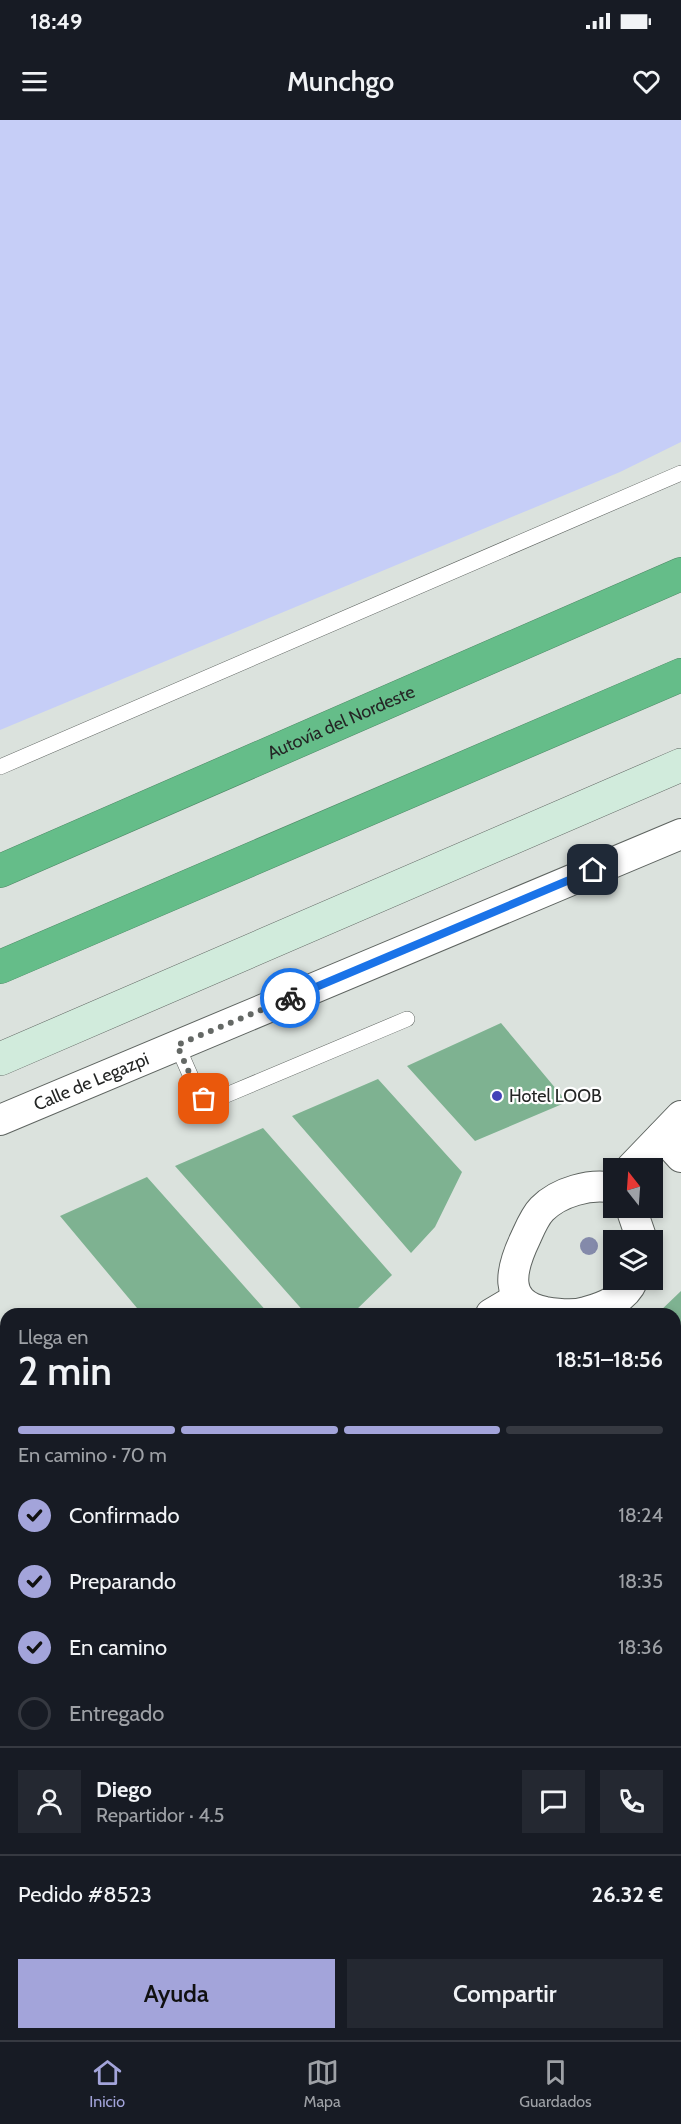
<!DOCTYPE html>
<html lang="es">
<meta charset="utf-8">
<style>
body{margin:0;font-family:Cabin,sans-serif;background:#242831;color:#f1f3f6;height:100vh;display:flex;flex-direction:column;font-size:22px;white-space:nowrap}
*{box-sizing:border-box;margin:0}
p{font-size:20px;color:#9ea1a6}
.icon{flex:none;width:33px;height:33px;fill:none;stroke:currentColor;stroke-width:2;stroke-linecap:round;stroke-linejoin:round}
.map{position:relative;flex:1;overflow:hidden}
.side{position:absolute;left:0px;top:1188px;width:681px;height:732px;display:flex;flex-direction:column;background:#171b24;border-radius:18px 18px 0 0;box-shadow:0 3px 9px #0003}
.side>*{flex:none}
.needle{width:39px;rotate:343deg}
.buttons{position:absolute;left:603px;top:1038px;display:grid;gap:12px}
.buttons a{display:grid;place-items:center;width:60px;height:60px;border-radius:0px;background:#171b24;box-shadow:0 3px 9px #0003;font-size:30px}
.pin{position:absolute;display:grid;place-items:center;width:51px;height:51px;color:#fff;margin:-26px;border-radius:12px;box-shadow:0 3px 9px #0006}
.courier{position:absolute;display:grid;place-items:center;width:60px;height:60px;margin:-30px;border:4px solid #1a73e8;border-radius:50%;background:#fff;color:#222;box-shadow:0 2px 8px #0007}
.summary em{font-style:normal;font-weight:600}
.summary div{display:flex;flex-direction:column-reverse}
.summary{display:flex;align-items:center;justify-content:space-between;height:102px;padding:0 18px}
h1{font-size:39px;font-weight:600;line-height:45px}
.bar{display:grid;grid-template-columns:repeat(4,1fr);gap:9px 6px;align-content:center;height:72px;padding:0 18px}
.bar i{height:8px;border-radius:4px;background:#363941}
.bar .selected{background:#a3a4da}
.bar p{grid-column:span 4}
.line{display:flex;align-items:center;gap:15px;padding:0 18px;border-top:2px solid #363941}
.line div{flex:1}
.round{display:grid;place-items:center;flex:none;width:63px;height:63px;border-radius:0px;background:#242831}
ol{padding:0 18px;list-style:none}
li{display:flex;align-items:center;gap:18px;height:66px}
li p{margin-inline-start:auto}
li .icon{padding:6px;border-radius:50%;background:#a3a4da;color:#111;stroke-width:4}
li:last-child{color:#9ea1a6}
li i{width:33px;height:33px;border:3px solid #363941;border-radius:50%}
.primary-button{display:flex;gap:12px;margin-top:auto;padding:12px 18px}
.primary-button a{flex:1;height:69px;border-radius:0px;background:#a3a4da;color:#111;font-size:24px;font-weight:600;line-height:69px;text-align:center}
.primary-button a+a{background:#242831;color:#f1f3f6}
.status{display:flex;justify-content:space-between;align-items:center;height:42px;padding:0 30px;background:#171b24;direction:ltr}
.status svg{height:16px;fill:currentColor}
header{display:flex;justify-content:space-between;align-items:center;height:78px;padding:0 18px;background:#171b24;font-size:27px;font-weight:600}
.tab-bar{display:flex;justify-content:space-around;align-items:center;height:84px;border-top:2px solid #363941;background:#171b24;font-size:16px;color:#9ea1a6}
.tab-bar a{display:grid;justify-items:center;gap:3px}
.tab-bar .selected{color:#a3a4da}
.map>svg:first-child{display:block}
</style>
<div class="status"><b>18:49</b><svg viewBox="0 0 49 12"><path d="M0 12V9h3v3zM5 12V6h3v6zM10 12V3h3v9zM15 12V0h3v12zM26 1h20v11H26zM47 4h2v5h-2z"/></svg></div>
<header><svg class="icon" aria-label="menu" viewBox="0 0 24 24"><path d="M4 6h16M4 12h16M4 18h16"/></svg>Munchgo<svg class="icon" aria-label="heart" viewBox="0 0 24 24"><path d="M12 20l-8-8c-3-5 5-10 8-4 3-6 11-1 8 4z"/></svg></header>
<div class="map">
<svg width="681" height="1920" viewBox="0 0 681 1920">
<rect width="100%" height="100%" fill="#dbe2dd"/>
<path fill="#c7d4cb" d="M681 1683V1920H476L470 1914H675V1689Z"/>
<path fill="#c6cef7" d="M0 0H681V322L620 352 0 610Z"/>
<path fill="#7eb291" d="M501 903 567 982 475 1021 407 946Z
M378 959 462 1052 435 1107 411 1133 292 996Z
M263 1008 392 1155 352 1194H306L175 1046Z
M147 1057 269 1194H142L60 1096Z
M681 1171V1269L675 1275V1194H657Z
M675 1423 681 1429V1537L675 1530Z
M0 1495 6 1501V1593L0 1599Z
M6 1714V1810L0 1815V1719Z
M234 1914H334L328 1920H227Z"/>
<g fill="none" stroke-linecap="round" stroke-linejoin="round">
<defs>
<path id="lane" d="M0 647 681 353
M177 925 195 966 204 979 224 976 407 899"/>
<g id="street">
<path id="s1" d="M0 1000 681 714"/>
<path d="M662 1016 681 1037"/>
<path d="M631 1048 681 996"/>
<path d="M614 1068C590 1063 559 1072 542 1089 535 1096 530 1108 526 1117 511 1148 501 1183 545 1192 557 1194 574 1196 586 1192 605 1187 625 1179 633 1160"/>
<path d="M631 1088 642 1120"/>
<path d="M491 1194 518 1178"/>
<path d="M675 1326 681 1321"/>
<path d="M0 1425 6 1432"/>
<path d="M0 1657 6 1651"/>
<path d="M470 1914 476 1920"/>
<path d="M76 1920 82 1914"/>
</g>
<path id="secondary" d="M0 939 681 645
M675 1643 681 1637
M675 1689 681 1683
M395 1920 400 1914
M435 1920 442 1914"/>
<g id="highway">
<path id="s2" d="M0 751 681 454"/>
<path d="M0 847 681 555"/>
</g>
</defs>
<use href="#lane" stroke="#5e6460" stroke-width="16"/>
<use href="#street" stroke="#5e6460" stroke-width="32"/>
<use href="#secondary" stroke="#5e6460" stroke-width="34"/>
<use href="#highway" stroke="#4e8866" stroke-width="34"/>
<path stroke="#838885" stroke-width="4" stroke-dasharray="6 3" stroke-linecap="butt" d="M675 1586 681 1593"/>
<use href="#lane" stroke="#fff" stroke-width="15"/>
<use href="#street" stroke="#fff" stroke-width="30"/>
<use href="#secondary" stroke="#d1ebdc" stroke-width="33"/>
<use href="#highway" stroke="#65bd89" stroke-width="33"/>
</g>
<circle fill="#848aaa" cx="589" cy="1126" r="9"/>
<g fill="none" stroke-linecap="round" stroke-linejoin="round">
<path stroke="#646865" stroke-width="6" stroke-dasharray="0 10.8" d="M204 979 195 966 177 925 290 878"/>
<path stroke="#1a73e8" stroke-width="8" d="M290 878 593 750"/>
</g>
<circle fill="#4343b8" stroke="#fff" stroke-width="2" cx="497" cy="976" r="6"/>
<g text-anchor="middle" stroke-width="4.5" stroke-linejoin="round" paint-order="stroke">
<g font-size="18" fill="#242625" stroke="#fff">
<text dy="6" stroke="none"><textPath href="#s2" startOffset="372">Autovía del Nordeste</textPath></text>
<text dy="6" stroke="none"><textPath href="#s1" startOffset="99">Calle de Legazpi</textPath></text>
</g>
<g font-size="18" fill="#242625" stroke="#fff" text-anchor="start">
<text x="509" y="982">Hotel LOOB</text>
</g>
</g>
</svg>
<div class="buttons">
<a><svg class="needle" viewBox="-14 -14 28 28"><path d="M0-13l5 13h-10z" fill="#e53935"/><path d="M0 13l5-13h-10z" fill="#9ea1a6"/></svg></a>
<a><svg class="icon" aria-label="layers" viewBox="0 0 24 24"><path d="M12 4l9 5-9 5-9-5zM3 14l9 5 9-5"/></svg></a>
</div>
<div class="pin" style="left:204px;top:979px;background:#ea580c"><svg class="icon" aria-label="bag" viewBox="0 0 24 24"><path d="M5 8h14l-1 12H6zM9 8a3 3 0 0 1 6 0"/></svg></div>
<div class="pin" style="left:593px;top:750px;background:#1f2937"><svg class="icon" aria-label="home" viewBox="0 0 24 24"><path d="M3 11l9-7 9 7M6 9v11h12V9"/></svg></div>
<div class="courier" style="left:290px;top:878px"><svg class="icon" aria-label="bike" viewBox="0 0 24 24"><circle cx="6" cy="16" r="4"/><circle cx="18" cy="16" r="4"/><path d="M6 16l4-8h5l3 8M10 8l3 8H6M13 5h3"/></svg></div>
<section class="side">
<div class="summary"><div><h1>2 min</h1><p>Llega en</p></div><em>18:51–18:56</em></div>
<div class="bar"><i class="selected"></i><i class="selected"></i><i class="selected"></i><i></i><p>En camino · 70 m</p></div>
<ol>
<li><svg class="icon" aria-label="check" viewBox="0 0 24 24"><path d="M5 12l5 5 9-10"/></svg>Confirmado<p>18:24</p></li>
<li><svg class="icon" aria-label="check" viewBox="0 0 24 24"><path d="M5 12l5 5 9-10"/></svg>Preparando<p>18:35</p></li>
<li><svg class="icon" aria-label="check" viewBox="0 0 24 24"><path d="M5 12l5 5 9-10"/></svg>En camino<p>18:36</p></li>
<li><i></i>Entregado</li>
</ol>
<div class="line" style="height:108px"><a class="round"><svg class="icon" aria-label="person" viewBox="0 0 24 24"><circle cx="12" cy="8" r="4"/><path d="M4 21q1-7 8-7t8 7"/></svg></a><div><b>Diego</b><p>Repartidor · 4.5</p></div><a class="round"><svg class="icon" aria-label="chat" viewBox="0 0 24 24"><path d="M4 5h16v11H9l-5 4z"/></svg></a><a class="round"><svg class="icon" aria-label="phone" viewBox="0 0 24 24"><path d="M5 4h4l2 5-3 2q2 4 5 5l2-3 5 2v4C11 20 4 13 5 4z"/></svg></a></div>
<div class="line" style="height:78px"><div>Pedido #8523</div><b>26.32 €</b></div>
<div class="primary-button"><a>Ayuda</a><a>Compartir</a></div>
</section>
</div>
<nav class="tab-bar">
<a class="selected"><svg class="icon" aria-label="home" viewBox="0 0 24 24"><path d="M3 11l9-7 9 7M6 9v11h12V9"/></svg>Inicio</a>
<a><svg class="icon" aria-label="map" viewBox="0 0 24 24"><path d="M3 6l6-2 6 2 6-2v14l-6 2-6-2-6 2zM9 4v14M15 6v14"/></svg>Mapa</a>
<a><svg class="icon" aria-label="saved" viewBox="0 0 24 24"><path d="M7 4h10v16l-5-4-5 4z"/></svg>Guardados</a>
</nav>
